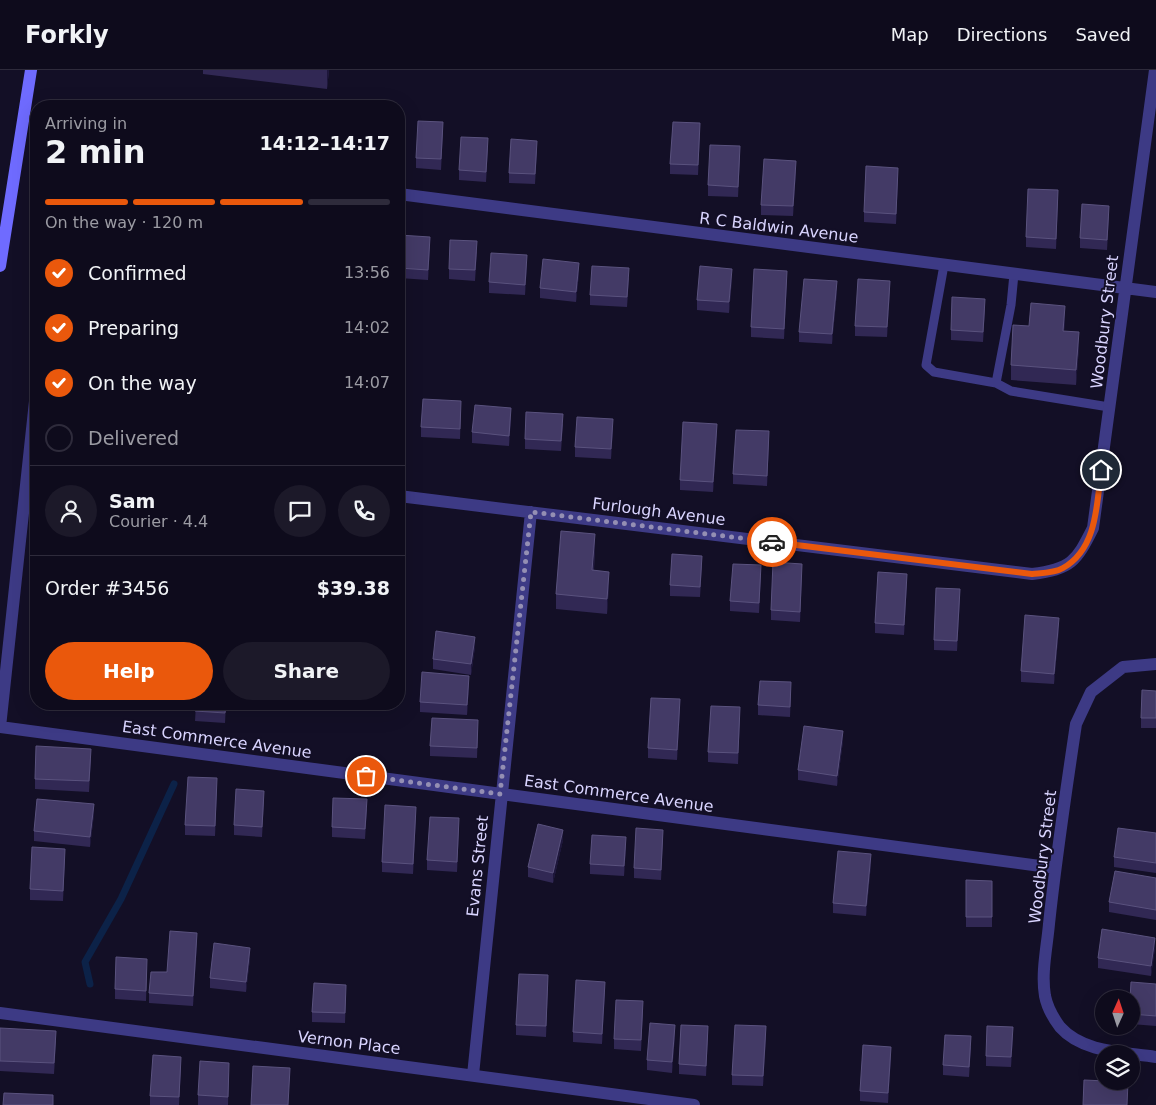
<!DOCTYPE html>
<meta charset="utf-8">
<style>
body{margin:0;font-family:"DejaVu Sans",sans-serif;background:#1c1929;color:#f1f3f6;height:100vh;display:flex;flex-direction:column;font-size:19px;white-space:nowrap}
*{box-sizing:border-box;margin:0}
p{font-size:16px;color:#9b9ba3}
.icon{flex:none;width:28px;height:28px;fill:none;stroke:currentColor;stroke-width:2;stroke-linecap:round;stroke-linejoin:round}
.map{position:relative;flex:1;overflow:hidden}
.details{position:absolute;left:30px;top:30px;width:375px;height:610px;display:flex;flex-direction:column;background:#0e0b1c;border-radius:20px;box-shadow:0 5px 20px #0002,0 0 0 1px #2e2b3b}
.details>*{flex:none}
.needle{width:32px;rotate:3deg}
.controls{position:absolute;left:1095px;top:920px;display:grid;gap:10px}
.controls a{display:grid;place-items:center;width:45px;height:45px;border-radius:50%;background:#0e0b1c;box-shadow:0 5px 20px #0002,0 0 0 1px #2e2b3b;font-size:25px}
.pin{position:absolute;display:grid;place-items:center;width:42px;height:42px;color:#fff;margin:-21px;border:2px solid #fff;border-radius:50%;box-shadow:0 1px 5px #0007}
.courier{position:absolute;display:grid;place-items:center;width:50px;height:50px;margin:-25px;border:4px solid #ea580c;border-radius:50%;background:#fff;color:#222;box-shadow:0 1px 6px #0007}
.headline em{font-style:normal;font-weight:600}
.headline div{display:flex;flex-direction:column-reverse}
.headline{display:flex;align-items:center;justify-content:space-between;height:85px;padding:0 15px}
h1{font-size:32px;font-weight:600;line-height:38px}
.bar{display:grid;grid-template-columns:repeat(4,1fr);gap:8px 5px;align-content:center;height:60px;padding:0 15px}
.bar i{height:6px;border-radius:4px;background:#2e2b3b}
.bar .on{background:#ea580c}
.bar p{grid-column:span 4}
.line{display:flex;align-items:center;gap:12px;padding:0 15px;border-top:1px solid #2e2b3b}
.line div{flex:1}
.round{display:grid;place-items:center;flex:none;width:52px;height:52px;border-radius:26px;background:#1c1929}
ol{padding:0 15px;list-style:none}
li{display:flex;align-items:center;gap:15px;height:55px}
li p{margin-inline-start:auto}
li .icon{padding:5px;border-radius:50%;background:#ea580c;color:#fff;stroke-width:4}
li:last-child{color:#9b9ba3}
li i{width:28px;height:28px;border:2px solid #2e2b3b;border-radius:50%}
.cta{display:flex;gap:10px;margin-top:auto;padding:10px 15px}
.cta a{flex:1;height:58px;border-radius:30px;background:#ea580c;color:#fff;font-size:20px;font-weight:600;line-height:58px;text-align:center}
.cta a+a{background:#1c1929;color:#f1f3f6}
header{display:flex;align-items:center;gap:30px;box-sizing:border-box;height:70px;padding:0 25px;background:#0e0b1c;border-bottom:1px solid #2e2b3b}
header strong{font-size:24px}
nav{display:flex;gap:28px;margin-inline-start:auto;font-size:18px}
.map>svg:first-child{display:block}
</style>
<header>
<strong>Forkly</strong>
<nav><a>Map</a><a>Directions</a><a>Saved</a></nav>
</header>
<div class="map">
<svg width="1156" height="1035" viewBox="0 0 1156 1035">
<rect width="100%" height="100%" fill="#130f26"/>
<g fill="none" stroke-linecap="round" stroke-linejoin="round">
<path stroke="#0c2248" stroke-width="7" d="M90 914 85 892 121 829 174 714"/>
<path stroke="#3d3a85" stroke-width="9" d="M944 195 926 295 934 302 996 313 1011 321 1109 337
M996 313 1011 235 1014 204"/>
<path stroke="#3d3a85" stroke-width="12" d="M399 124 1156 222
M399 426 1032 504C1071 499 1076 492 1093 458L1155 0
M1156 594 1123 597 1091 622 1076 654C1066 721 1056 787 1049 854 1047 877 1041 903 1045 926 1047 936 1054 949 1060 957 1083 983 1124 982 1156 987
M0 657 1055 798
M0 657 36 322
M0 943 694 1035
M473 1005 531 442"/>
<path stroke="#6f6bff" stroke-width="12" d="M0 196 31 0"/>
</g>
<path fill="#312854" d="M203 0H329L327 19 203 4Z
M443 62 441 100 416 98V88Z
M700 63 698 105 670 104V94Z
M488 78 486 112 459 110V100Z
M537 81 535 114 509 113V103Z
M740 87 738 127 708 126V115Z
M796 101 793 146 761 145V135Z
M898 108 896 154 864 152V142Z
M1058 130 1056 179 1026 177V167Z
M1109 146 1107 180 1080 178V168Z
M399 165 430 177 428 210 399 208Z
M477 181 475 211 449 209V199Z
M527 195 525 225 489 223V212Z
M579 203 576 232 540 228V218Z
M629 208 627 237 590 235V225Z
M732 209 729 243 697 240V230Z
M787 211 784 269 751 267V257Z
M837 221 832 274 799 272V262Z
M890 221 887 267 855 266V256Z
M985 239 983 272 951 270V260Z
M1065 251 1064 261 1079 277 1076 315 1011 310V295L1029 256Z
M461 341 460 369 421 367V357Z
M511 348 509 376 472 373V362Z
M563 354 561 381 525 379V369Z
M613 359 611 389 575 387V377Z
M717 364 713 422 680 420V410Z
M769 372 767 416 733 414V404Z
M595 479 594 500 609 516 607 544 556 539V524Z
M702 496 700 527 670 526V515Z
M802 504 800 552 771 550V540Z
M761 505 759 543 730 541V531Z
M907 514 904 565 875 563V553Z
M960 529 957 581 934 580V570Z
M1059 558 1054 614 1021 612V601Z
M475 577 471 605 433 599V589Z
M469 616 467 645 420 642V632Z
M1156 621V658H1141V648Z
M791 622 790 647 758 645V635Z
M196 634H226L225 653 195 651Z
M242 634H269V640L242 639Z
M680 640 677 690 648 688V678Z
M740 648 738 694 708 692V682Z
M478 660 477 688 430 686V676Z
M843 671 837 716 798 710V700Z
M91 689 89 722 35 719V709Z
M217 719 215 766 185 765V755Z
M264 731 262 767 234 765V755Z
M367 739 365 769 332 767V757Z
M94 744 90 777 34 771V761Z
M416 747 413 804 382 802V792Z
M459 758 457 802 427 800V790Z
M1156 763V803L1114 797V787Z
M563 770 553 813 528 807V797Z
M663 770 661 810 634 808V798Z
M626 777 624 806 590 804V794Z
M65 789 63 831 30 830V819Z
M871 794 866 846 833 843V833Z
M1156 808V850L1109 842V832Z
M992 811V857H966V847Z
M197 873 193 936 149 933V923L167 902Z
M1155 878 1151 906 1098 898V888Z
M250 888 246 922 210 918V908Z
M147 899 146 931 115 929V919Z
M1156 914V956L1131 954V929Z
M548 915 546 967 516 965V955Z
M605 922 602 974 573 972V962Z
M346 925 345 953 312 952V942Z
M643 941 641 981 614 979V969Z
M0 958 56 971 54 1004 0 1001Z
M675 965 672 1003 647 1000V990Z
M708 966 706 1006 679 1004V994Z
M766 967 763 1016 732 1015V1005Z
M1013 967 1011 997 986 996V986Z
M971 977 969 1007 943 1005V995Z
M891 987 888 1033 860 1031V1021Z
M181 997 179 1035H150V1026Z
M229 1003 228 1035H198V1025Z"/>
<path fill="#1d163a" d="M327 0H329L327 19Z
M700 53V63L698 105V95Z
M796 91V101L793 146V136Z
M898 98V108L896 154V144Z
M1058 120V130L1056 179V169Z
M430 167V177L428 210V200Z
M527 185V195L525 225V215Z
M579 193V203L576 232V222Z
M732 199V209L729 243V232Z
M787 201V211L784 269V259Z
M837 211V221L832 274V264Z
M890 211V221L887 267V257Z
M1065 236V251L1063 275V261Z
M1079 262V277L1076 315V300Z
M511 338V348L509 376V366Z
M613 349V359L611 389V379Z
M717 354V364L713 422V412Z
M769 361V372L767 416V406Z
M595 464V479L592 515V500Z
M802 494V504L800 552V542Z
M609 502V516L607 544V529Z
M907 504V514L904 565V555Z
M960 519V529L957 581V571Z
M1059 548V558L1054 614V604Z
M475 567V577L471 605V594Z
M469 606V616L467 645V635Z
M680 629V640L677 690V680Z
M740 637V648L738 694V683Z
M843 661V671L837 716V706Z
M217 708V719L215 766V756Z
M94 734V744L90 777V767Z
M416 737V747L413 804V794Z
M459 748V758L457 802V792Z
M563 760V770L553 813V803Z
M626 767V777L624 806V796Z
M871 784V794L866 846V836Z
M197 863V873L193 936V926Z
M1155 868V878L1151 906V896Z
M250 878V888L246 922V912Z
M548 905V915L546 967V956Z
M605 912V922L602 974V964Z
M675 955V965L672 1003V992Z
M766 956V967L763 1016V1006Z
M1013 957V967L1011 997V987Z
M891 977V987L888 1033V1023Z"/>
<path fill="#433a66" stroke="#5a527e" d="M418 51 443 52 441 89 416 88Z
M673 52 700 53 698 95 670 94Z
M461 67 488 68 486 102 459 100Z
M511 69 537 71 535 104 509 103Z
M710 75 740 76 738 117 708 115Z
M764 89 796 91 793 136 761 135Z
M866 96 898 98 896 144 864 142Z
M1028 119 1058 120 1056 169 1026 167Z
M1082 134 1109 136 1107 170 1080 168Z
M399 165 430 167 428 200 399 198Z
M450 170 477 171 475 200 449 199Z
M491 183 527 185 525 215 489 212Z
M543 189 579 193 576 222 540 218Z
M592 196 629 198 627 227 590 225Z
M700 196 732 199 729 232 697 230Z
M754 199 787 201 784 259 751 257Z
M804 209 837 211 832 264 799 262Z
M858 209 890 211 887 257 855 256Z
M952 227 985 229 983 262 951 260Z
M1031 233 1065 236 1063 261 1079 262 1076 300 1011 295 1013 255 1029 256Z
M423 329 461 331 460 359 421 357Z
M475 335 511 338 509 366 472 362Z
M526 342 563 344 561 371 525 369Z
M577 347 613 349 611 379 575 377Z
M683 352 717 354 713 412 680 410Z
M736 360 769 361 767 406 733 404Z
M561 461 595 464 592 500 609 502 607 529 556 524Z
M672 484 702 486 700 517 670 515Z
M773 492 802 494 800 542 771 540Z
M733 494 761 495 759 533 730 531Z
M878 502 907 504 904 555 875 553Z
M936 518 960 519 957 571 934 570Z
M1025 545 1059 548 1054 604 1021 601Z
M436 561 475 567 471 594 433 589Z
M422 602 469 606 467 635 420 632Z
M760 611 791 612 790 637 758 635Z
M1142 620 1156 621V648H1141Z
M651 628 680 629 677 680 648 678Z
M196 634H226L225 643 195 641Z
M711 636 740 637 738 683 708 682Z
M432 648 478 650 477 678 430 676Z
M804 656 843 661 837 706 798 700Z
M36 676 91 679 89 711 35 709Z
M188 707 217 708 215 756 185 755Z
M236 719 264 721 262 757 234 755Z
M333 728 367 729 365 759 332 757Z
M37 729 94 734 90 767 34 761Z
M385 735 416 737 413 794 382 792Z
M430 747 459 748 457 792 427 790Z
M538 754 563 760 553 803 528 797Z
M636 758 663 760 661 800 634 798Z
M1118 758 1156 763V793L1114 787Z
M592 765 626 767 624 796 590 794Z
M32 777 65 779 63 821 30 819Z
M838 781 871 784 866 836 833 833Z
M1115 801 1156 808V840L1109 832Z
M966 810 992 811V847H966Z
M1102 859 1155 868 1151 896 1098 888Z
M170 861 197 863 193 926 149 923 151 902H167Z
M214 873 250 878 246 912 210 908Z
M116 887 147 889 146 921 115 919Z
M519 904 548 905 546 956 516 955Z
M576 910 605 912 602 964 573 962Z
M1131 912 1156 914V946L1131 944V929H1130Z
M314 913 346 915 345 943 312 942Z
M616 930 643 931 641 970 614 969Z
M650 953 675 955 672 992 647 990Z
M681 955 708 956 706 996 679 994Z
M735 955 766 956 763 1006 732 1005Z
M987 956 1013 957 1011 987 986 986Z
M0 958 56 961 54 993 0 991Z
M945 965 971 966 969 997 943 995Z
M863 975 891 977 888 1023 860 1021Z
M153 985 181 987 179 1027 150 1026Z
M200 991 229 993 228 1027 198 1025Z
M253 996 290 998 288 1035H251Z
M1084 1010 1128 1012 1127 1035H1083Z
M4 1023 53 1025V1035H3Z"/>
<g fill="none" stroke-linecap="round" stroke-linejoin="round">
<path stroke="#948fb3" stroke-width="5" stroke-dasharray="0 9" d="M366 706 500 724 531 442 772 472"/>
<path stroke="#ea580c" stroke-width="6" d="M772 472 1032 504C1042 503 1055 503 1063 498 1097 479 1097 434 1101 400"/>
</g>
<g text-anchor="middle" stroke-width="4" stroke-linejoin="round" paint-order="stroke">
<g font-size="16" fill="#d9d4ff" stroke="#130f26">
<text transform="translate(779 157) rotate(7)" y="6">R C Baldwin Avenue</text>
<text transform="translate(1104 252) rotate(-83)" y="6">Woodbury Street</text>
<text transform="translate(659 441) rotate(7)" y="6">Furlough Avenue</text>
<text transform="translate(217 669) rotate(8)" y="6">East Commerce Avenue</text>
<text transform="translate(619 723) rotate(8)" y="6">East Commerce Avenue</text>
<text transform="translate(1042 787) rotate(-83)" y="6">Woodbury Street</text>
<text transform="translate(477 796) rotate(-84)" y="6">Evans Street</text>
<text transform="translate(349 972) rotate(7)" y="6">Vernon Place</text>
</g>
</g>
</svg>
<div class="controls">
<a><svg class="needle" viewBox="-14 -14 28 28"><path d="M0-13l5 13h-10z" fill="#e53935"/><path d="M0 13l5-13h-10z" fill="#9b9ba3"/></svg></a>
<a><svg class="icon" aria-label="layers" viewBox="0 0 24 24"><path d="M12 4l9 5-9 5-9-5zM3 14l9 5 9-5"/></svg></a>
</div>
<div class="pin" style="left:366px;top:706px;background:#ea580c"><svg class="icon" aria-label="bag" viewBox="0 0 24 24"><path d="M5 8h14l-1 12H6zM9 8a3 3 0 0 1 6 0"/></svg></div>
<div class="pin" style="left:1101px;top:400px;background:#1f2937"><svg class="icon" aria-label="home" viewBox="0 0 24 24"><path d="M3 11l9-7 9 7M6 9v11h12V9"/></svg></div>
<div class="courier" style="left:772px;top:472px"><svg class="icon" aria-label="car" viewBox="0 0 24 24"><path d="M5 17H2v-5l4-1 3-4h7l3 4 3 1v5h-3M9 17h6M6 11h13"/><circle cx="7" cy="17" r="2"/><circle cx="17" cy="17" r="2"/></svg></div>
<section class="details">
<div class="headline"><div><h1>2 min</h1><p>Arriving in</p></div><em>14:12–14:17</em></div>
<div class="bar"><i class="on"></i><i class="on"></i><i class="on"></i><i></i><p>On the way · 120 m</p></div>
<ol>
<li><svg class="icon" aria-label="check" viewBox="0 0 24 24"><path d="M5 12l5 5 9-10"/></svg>Confirmed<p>13:56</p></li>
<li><svg class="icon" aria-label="check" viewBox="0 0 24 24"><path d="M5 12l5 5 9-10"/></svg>Preparing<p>14:02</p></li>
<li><svg class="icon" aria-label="check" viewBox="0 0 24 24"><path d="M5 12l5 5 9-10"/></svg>On the way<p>14:07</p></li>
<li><i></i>Delivered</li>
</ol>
<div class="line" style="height:90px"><a class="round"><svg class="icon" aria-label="person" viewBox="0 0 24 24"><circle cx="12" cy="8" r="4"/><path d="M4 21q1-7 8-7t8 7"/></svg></a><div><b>Sam</b><p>Courier · 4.4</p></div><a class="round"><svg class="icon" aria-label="chat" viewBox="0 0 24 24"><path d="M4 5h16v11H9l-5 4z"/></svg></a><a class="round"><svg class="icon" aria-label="phone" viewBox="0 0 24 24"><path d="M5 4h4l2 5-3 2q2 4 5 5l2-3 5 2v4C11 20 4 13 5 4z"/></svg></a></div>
<div class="line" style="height:65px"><div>Order #3456</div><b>$39.38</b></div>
<div class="cta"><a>Help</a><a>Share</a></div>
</section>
</div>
